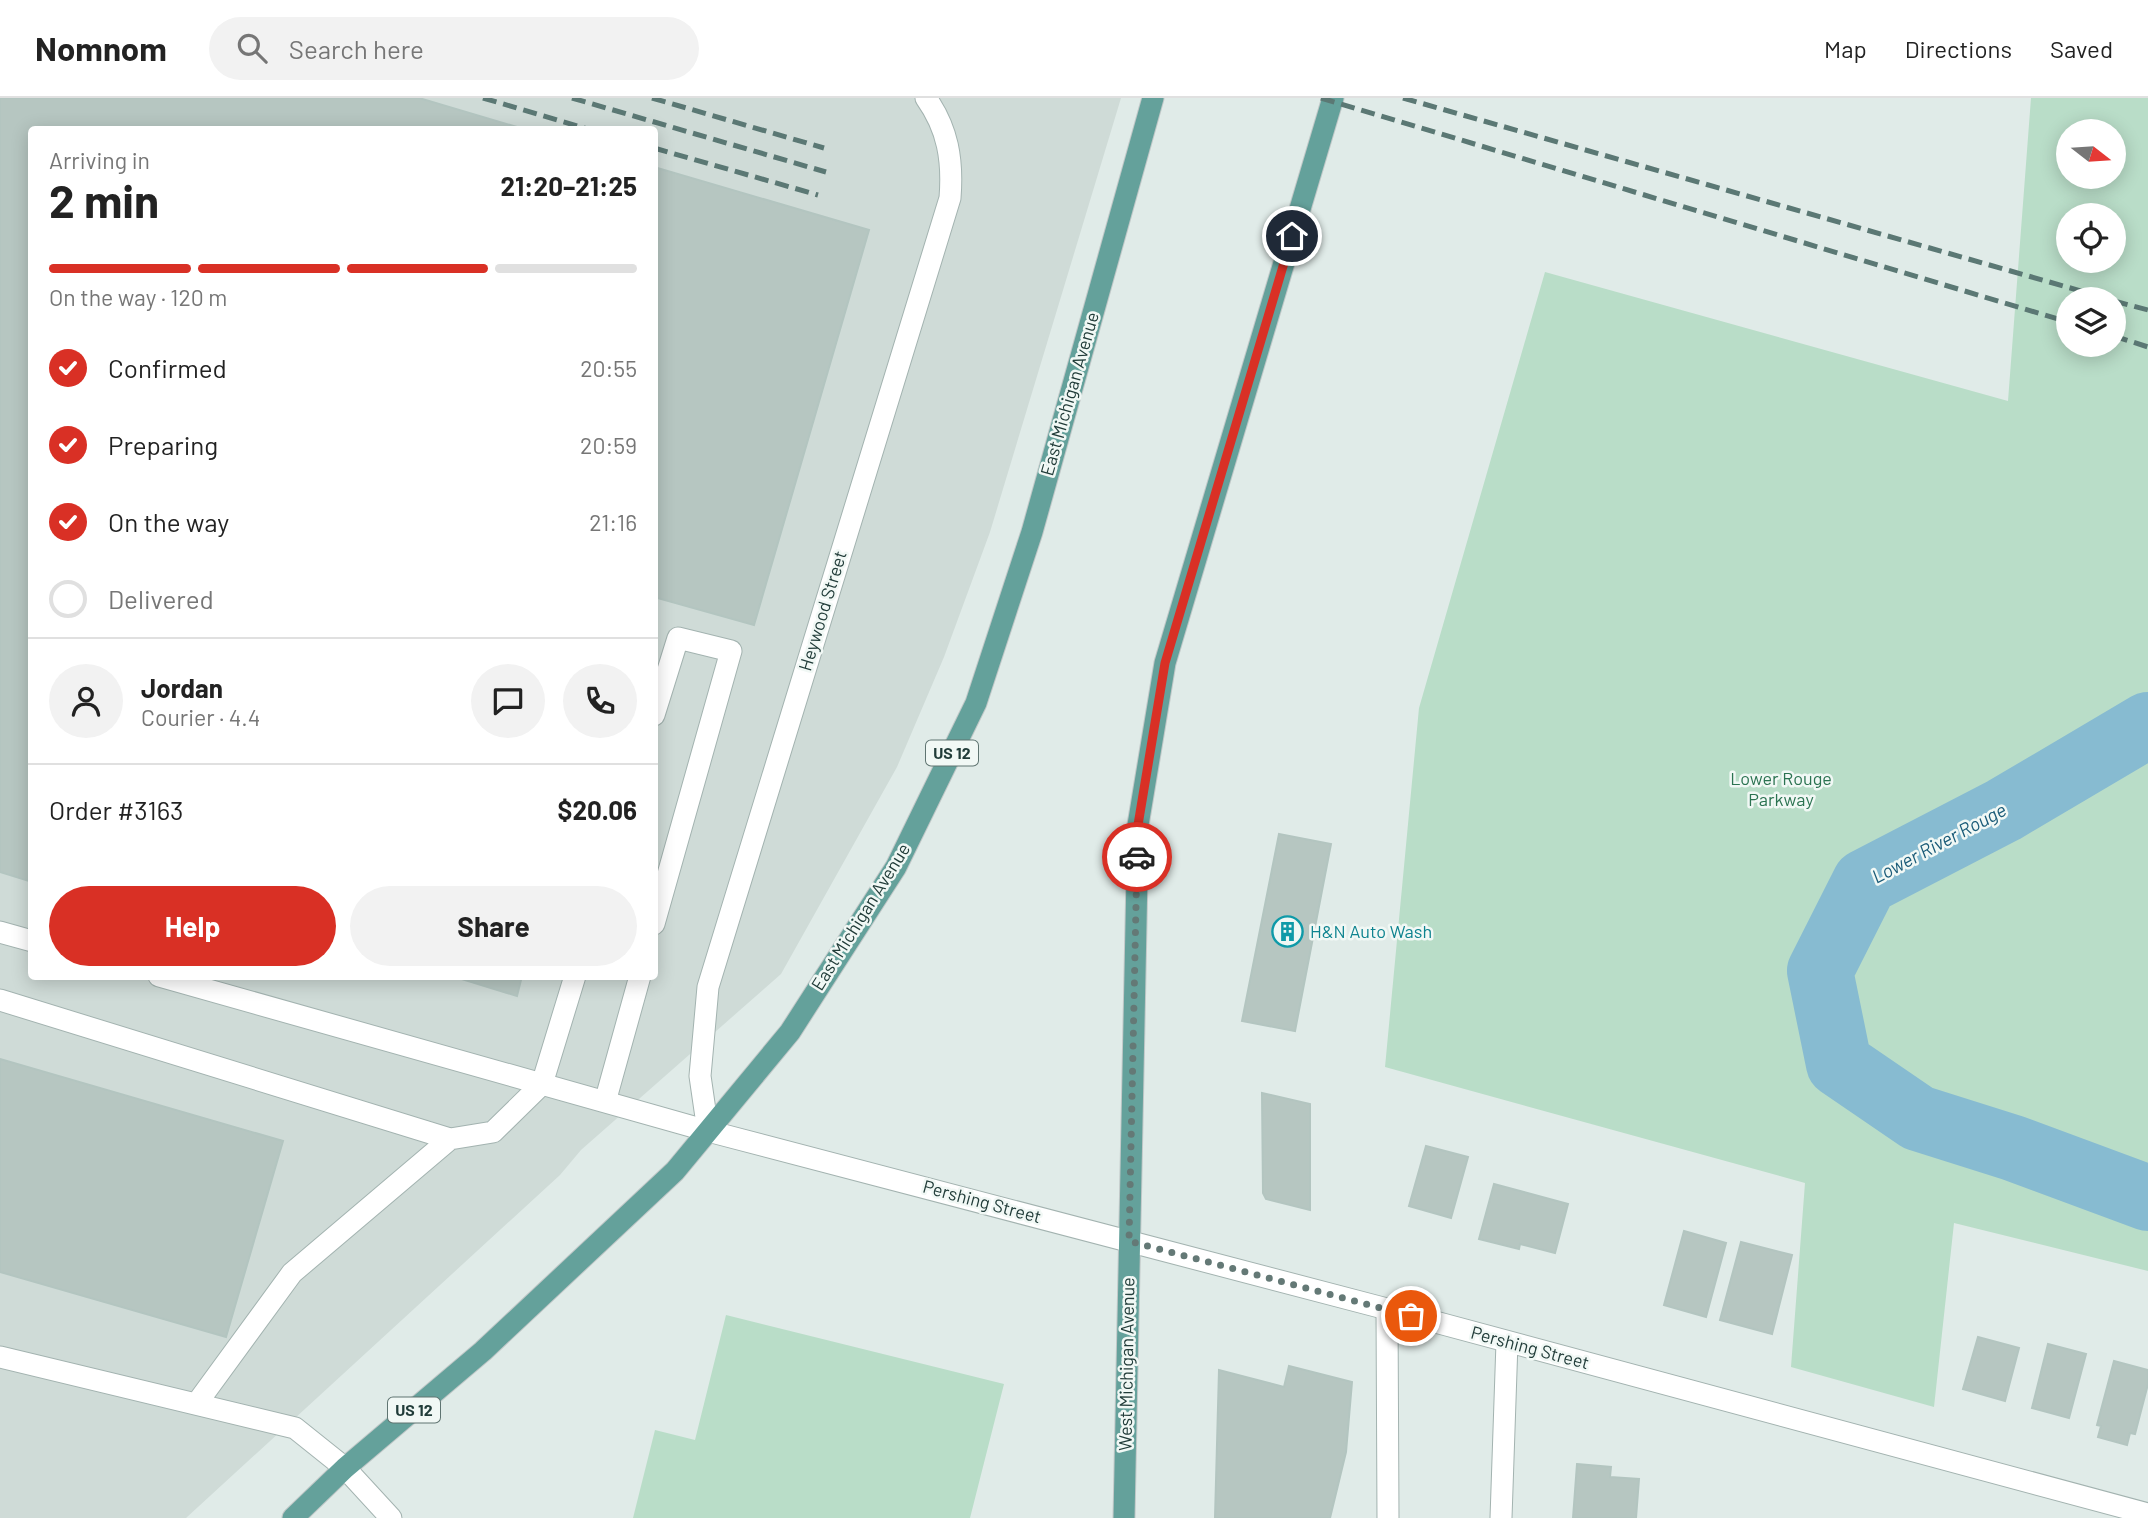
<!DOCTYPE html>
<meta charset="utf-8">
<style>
body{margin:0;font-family:Barlow,sans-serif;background:#f2f2f2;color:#222;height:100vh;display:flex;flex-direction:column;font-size:26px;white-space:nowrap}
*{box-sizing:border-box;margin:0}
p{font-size:23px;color:#767676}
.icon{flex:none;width:38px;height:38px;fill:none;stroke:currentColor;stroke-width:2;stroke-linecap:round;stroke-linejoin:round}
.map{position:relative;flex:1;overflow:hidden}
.details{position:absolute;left:28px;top:28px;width:630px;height:854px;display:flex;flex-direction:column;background:#fff;border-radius:7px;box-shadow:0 4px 18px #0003}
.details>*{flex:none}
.needle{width:46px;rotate:107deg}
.buttons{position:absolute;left:2056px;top:21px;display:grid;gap:14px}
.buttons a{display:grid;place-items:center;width:70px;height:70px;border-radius:50%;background:#fff;box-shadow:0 4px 18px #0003;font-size:35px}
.pin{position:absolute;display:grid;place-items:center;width:60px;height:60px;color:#fff;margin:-30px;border:4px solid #fff;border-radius:50%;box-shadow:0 2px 7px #0007}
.courier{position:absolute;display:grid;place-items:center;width:70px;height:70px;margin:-35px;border:5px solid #d93025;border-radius:50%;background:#fff;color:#222;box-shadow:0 2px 9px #0007}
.summary em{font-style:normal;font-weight:700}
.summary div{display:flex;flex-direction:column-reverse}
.summary{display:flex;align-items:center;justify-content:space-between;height:119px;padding:0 21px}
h1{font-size:46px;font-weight:700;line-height:52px}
.bar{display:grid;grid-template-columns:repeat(4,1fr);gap:10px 7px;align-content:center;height:84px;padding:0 21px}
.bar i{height:9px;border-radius:5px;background:#e0e0e0}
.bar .selected{background:#d93025}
.bar p{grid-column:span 4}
.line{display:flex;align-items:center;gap:18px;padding:0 21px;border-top:2px solid #e0e0e0}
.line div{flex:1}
.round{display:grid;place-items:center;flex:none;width:74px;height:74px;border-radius:37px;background:#f2f2f2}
ol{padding:0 21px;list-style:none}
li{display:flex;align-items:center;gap:21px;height:77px}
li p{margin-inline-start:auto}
li .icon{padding:7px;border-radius:50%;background:#d93025;color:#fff;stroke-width:4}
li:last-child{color:#767676}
li i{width:38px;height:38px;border:4px solid #e0e0e0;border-radius:50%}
.cta{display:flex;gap:14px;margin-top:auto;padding:14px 21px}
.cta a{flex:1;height:80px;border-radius:42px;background:#d93025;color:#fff;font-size:28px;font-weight:700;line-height:80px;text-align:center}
.cta a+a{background:#f2f2f2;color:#222}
header{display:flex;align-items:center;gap:42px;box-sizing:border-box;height:98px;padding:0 35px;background:#fff;border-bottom:2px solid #e0e0e0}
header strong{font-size:33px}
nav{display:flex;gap:38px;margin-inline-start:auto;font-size:24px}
.search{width:490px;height:63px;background:#f2f2f2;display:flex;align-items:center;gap:18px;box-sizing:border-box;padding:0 24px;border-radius:38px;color:#767676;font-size:26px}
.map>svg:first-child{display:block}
</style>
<header>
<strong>Nomnom</strong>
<div class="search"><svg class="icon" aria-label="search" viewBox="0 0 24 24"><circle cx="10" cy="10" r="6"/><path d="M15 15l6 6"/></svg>Search here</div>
<nav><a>Map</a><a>Directions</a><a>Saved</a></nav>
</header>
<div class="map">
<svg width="2148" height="1420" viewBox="0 0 2148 1420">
<rect width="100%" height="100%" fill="#e0ebe8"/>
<path fill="#cfdbd7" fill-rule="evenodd" d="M0 0H1121L990 434 944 559 897 669 781 876 581 1052 560 1077 186 1420H0ZM32 32H654V878H32Z"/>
<path fill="#b9ddc8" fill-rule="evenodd" d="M2031 0H2148V1173L1954 1125 1934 1309 1791 1269 1805 1085 1385 969 1419 610 1545 174 2008 303ZM2068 33H2114V79H2068ZM2068 117H2114V163H2068ZM2068 201H2114V247H2068Z
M726 1217 1004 1286 970 1420H633L655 1332 695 1342Z"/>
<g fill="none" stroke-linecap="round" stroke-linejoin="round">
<path stroke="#87bbd1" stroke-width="66" d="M2148 627 2004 712 1865 784 1820 873 1839 966 1918 1020 2013 1050 2148 1100"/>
</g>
<path fill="#b6c6c1" stroke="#b3c5c0" stroke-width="2" d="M0 0H419L527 32H32V784L0 774Z
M654 69 869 132 754 527 654 499Z
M1279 736 1331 746 1295 933 1242 923Z
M452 878H522L517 898Z
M0 961 283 1043 226 1239 0 1174Z
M1262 995 1310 1006V1112L1266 1101 1263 1095Z
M1426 1048 1468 1059 1451 1120 1409 1108Z
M1494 1086 1568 1106 1555 1155 1520 1146 1519 1151 1479 1141Z
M1684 1133 1726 1145 1706 1219 1664 1207Z
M1741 1144 1792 1157 1772 1236 1720 1222Z
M1978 1239 2019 1250 2005 1303 1963 1291Z
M2048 1246 2086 1256 2069 1320 2032 1310Z
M2114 1263 2148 1272V1286L2135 1336 2130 1335 2127 1347 2098 1339 2101 1328 2097 1327Z
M1289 1268 1352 1284 1346 1354 1330 1420H1215L1219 1272 1284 1289Z
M1577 1366 1611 1369 1610 1379 1639 1381 1636 1420H1573Z"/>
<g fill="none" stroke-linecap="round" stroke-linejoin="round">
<defs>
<path id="lane" d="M654 617 678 540 731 553 654 826
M0 834 32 843
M159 878 708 1033
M0 902 450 1041 493 1034 542 986 575 878
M605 1004 640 878
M1387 1211 1388 1420
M0 1259 295 1330 345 1370 391 1420
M197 1305 292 1175 450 1041
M1501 1420 1507 1244"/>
<path id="street" d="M926 0C948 31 953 62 950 100L708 889 700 978 708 1033 1387 1211 2148 1416"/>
<path id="primary" d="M293 1420 345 1370 483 1253 675 1073 790 934 896 769 976 605 1032 434 1153 0
M1124 1420 1138 727 1165 565 1333 0"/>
</defs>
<use href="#lane" stroke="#a3b3b0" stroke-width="23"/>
<use href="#street" stroke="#a3b3b0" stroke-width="23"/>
<use href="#primary" stroke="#c1c8c8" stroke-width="23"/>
<use href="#lane" stroke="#fff" stroke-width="21"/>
<use href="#street" stroke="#fff" stroke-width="21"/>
<use href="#primary" stroke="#64a19b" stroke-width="21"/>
<path stroke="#5b7874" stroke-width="5" stroke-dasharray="14 7" stroke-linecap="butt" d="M483 0 591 32
M572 0 826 74
M652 0 824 50
M1321 0 2068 224
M1403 0 2109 201
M654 50 818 97
M2114 203 2148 212
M2114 238 2148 249"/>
</g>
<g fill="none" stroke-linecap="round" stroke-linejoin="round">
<path stroke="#647976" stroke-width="7" stroke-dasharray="0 12.6" d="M1137 759 1129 1143 1411 1218"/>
<path stroke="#d93025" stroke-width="9" d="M1137 759 1138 727 1165 565 1292 138"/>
</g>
<defs>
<symbol id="building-ring" viewBox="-11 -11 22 22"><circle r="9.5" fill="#f1f8f5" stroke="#0f9aa8" stroke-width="1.5"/><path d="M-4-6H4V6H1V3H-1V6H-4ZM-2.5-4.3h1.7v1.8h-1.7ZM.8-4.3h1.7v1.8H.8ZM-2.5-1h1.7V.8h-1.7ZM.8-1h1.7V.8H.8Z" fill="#0f9aa8"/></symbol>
</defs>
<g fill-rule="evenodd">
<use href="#building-ring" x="1270" y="816" width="35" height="35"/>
</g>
<g text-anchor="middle" stroke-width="5" stroke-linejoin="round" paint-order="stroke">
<g fill="#f1f8f5" stroke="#5f7471" stroke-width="2">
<rect x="926" y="642.5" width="52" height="25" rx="5"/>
<rect x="388" y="1299.5" width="52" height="25" rx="5"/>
</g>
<g font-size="16" font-weight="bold" fill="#213c39">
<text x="952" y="661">US 12</text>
<text x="414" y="1318">US 12</text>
</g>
<g font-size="18" fill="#213c39" stroke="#f1f8f5">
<text transform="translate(1070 296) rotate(-74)" y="6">East Michigan Avenue</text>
<text transform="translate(823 513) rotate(-73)" y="6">Heywood Street</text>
<text transform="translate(861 819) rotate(-58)" y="6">East Michigan Avenue</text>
<text transform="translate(982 1104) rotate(15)" y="6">Pershing Street</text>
<text transform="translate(1530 1250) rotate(15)" y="6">Pershing Street</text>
<text transform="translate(1127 1266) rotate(-89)" y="6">West Michigan Avenue</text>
</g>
<g font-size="18" fill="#2b7351" stroke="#f1f8f5">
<text x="1781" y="687">Lower Rouge<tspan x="1781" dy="21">Parkway</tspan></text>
</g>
<g font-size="18" fill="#0d838f" stroke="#f1f8f5" text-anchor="start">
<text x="1310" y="840">H&amp;N Auto Wash</text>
</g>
<g font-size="19" font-style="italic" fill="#1a5b78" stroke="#f1f8f5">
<text transform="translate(1939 745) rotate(-28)" y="7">Lower River Rouge</text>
</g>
</g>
</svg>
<div class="buttons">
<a><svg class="needle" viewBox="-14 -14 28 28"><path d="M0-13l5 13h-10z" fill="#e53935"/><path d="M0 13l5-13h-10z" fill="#767676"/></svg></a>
<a><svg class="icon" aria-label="locate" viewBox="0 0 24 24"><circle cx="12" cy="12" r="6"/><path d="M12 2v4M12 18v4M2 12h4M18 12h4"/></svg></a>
<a><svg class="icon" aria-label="layers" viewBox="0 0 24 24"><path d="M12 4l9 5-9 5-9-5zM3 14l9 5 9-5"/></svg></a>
</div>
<div class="pin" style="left:1411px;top:1218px;background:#ea580c"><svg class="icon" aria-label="bag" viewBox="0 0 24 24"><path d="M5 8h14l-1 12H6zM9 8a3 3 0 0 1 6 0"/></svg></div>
<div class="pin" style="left:1292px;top:138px;background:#1f2937"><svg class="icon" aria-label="home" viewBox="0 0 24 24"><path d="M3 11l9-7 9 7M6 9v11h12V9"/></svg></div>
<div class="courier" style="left:1137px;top:759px"><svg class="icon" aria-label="car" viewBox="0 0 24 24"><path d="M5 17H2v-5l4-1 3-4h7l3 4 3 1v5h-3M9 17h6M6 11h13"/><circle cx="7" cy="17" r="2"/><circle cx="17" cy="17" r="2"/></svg></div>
<section class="details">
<div class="summary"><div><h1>2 min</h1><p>Arriving in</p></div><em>21:20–21:25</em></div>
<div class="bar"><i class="selected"></i><i class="selected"></i><i class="selected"></i><i></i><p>On the way · 120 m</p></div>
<ol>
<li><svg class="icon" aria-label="check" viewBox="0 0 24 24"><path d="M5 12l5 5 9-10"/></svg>Confirmed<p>20:55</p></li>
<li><svg class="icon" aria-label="check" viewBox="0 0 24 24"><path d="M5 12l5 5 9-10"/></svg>Preparing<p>20:59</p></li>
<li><svg class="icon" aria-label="check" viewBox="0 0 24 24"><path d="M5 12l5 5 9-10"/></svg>On the way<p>21:16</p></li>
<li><i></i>Delivered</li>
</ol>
<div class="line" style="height:126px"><a class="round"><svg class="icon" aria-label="person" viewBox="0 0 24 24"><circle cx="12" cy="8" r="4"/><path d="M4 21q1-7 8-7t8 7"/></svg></a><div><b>Jordan</b><p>Courier · 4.4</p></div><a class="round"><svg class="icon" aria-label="chat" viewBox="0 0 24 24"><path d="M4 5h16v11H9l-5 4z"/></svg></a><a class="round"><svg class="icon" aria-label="phone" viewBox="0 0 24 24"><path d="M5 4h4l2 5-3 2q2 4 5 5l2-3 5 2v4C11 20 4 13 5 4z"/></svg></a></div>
<div class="line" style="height:91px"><div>Order #3163</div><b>$20.06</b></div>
<div class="cta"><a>Help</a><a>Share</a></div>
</section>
</div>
